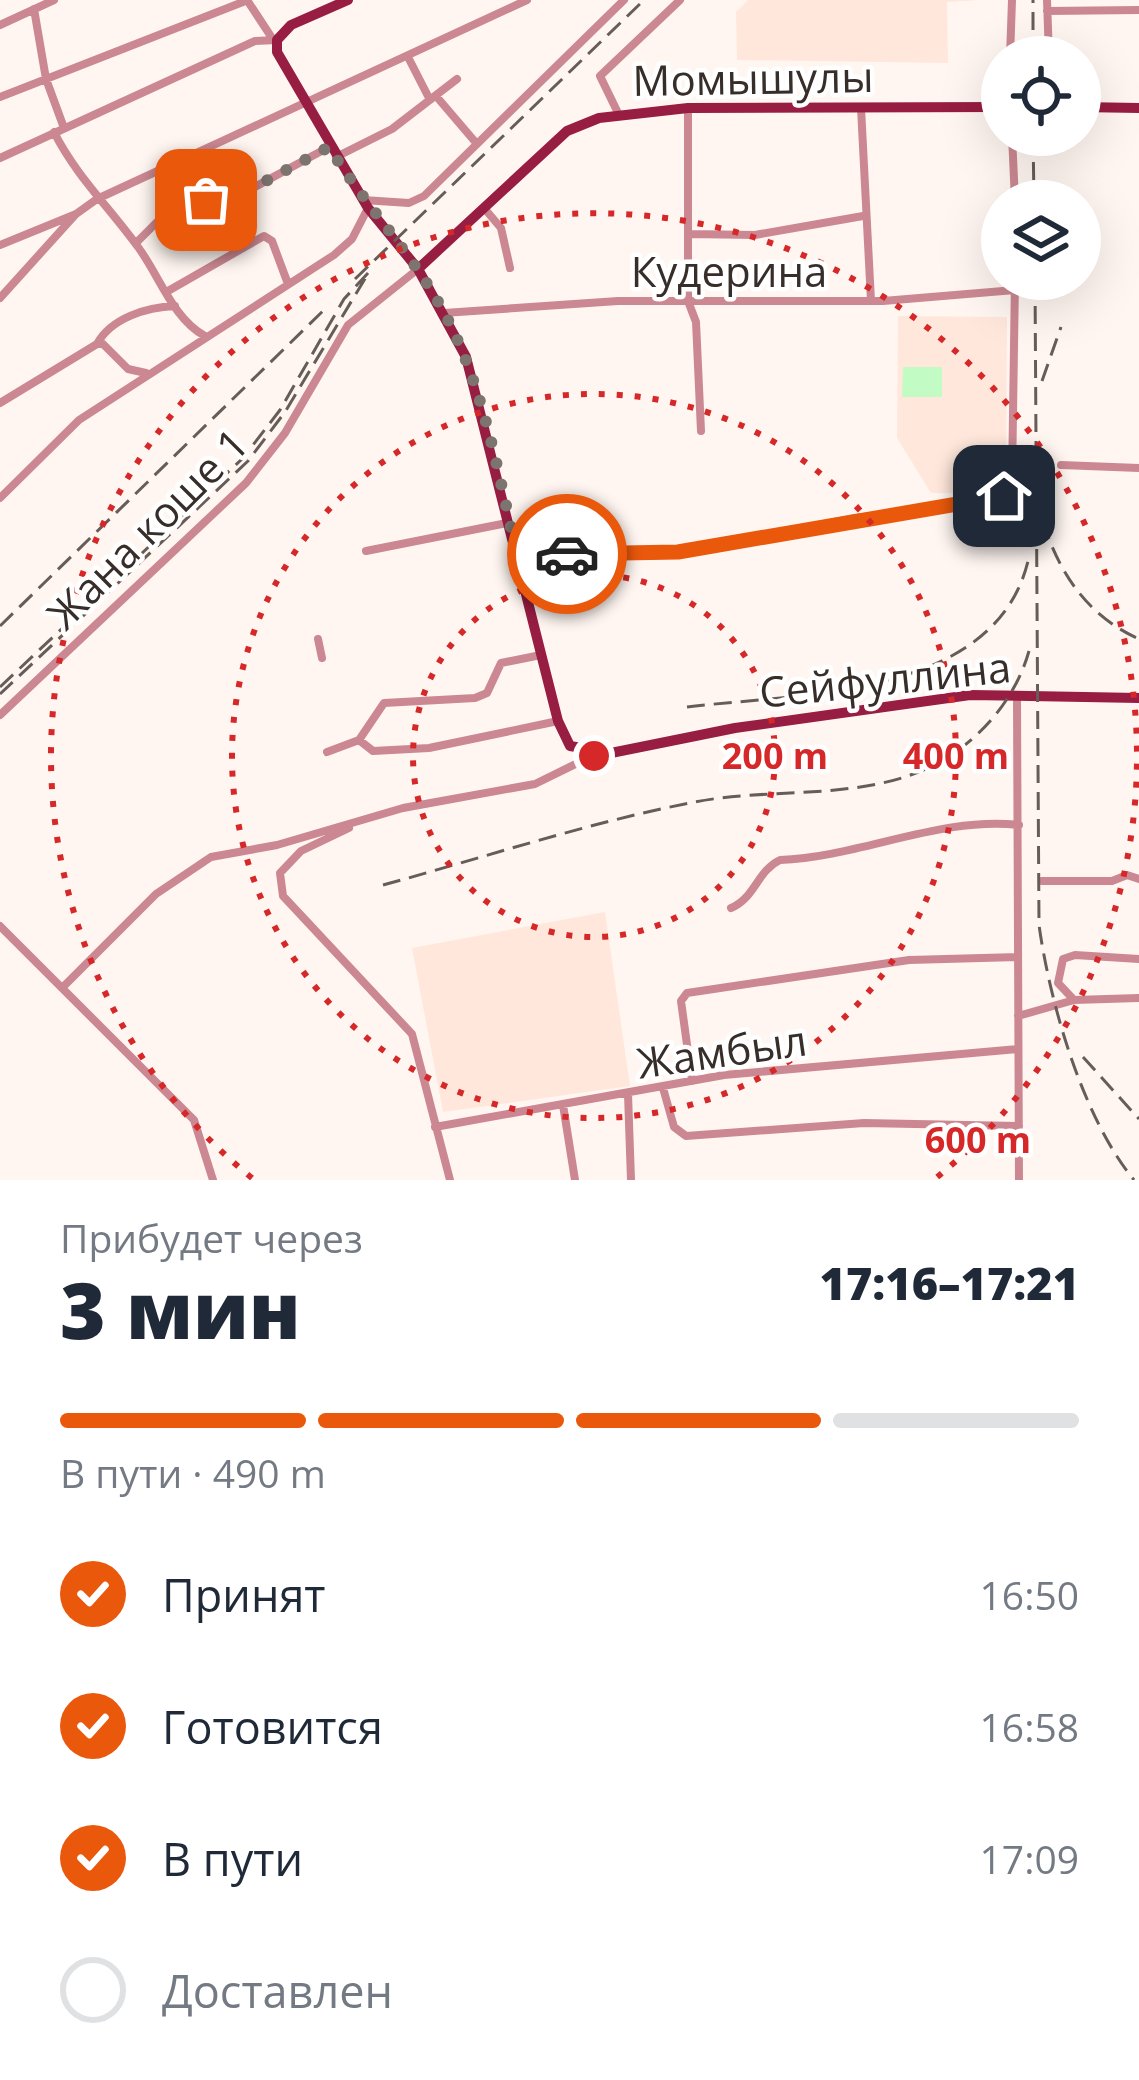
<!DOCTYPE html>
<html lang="ru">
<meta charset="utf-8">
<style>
body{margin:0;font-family:"Open Sans",sans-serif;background:#f2f2f3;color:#1f2937;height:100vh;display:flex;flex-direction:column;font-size:45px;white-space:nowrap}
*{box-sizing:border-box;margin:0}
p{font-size:39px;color:#747a83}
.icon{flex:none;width:66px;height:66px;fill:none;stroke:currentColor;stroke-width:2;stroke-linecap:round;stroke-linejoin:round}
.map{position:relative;height:1180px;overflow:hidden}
.side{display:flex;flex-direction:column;background:#fff;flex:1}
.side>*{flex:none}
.fabs{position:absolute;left:981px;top:36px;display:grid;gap:24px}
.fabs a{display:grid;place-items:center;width:120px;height:120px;border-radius:50%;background:#fff;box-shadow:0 12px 48px #0002;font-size:60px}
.pin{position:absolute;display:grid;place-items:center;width:102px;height:102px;color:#fff;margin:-51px;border-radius:24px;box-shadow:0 6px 18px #0006}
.courier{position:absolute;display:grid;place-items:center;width:120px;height:120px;margin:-60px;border:9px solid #ea580c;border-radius:50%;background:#fff;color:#222;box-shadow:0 3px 15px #0007}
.summary em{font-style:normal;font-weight:800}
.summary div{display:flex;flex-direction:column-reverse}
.summary{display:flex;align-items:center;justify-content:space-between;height:204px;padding:0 60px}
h1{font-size:78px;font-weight:800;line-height:90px}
.bar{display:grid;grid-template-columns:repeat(4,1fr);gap:18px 12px;align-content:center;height:144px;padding:0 60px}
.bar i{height:15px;border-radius:9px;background:#e0e1e3}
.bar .on{background:#ea580c}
.bar p{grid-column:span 4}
ol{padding:0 60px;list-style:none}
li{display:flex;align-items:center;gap:36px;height:132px}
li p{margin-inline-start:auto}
li .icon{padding:12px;border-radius:50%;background:#ea580c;color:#fff;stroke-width:4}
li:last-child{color:#747a83}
li i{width:66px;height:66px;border:6px solid #e0e1e3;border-radius:50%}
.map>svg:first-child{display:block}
</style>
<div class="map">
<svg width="1139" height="1180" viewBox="0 0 1139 1180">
<rect width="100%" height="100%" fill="#fff6f1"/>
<path fill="#ffe7db" d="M748 0H979L947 2 948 63 737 60 736 12Z
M898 316 1007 317 1006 493H931L897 438Z
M605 912 630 1086 443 1112 412 948Z"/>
<path fill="#c3fbc5" d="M903 367H942V397H902Z"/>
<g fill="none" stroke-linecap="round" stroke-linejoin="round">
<path stroke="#cb8892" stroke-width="8" d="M247 0 272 38
M1047 0 1049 57
M34 9 46 79 64 128
M1047 11 1139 10
M0 25 54 0
M1010 57 1012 0
M409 59 430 100
M436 96 477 144
M0 97 248 0
M688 108V301L696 322 701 431
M861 108 871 301
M618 113 600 76 680 0
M54 132C76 176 110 208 138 247 159 275 173 319 205 336
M1012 135 1015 201
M336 157 392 129 457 79
M0 158 255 41 277 40
M363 200 409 203 424 196 624 0
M484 208 501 228 510 268
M689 234 755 235 863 216
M136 243 165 214 251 189 329 147
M0 245 76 214 97 199 527 0
M168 291 264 236 272 241 288 284
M0 298 75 215
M444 313 618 301H883L1015 290
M97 344H103L128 369 146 373
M0 403 97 344C111 318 147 307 175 306
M1061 465 1139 468
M0 498 79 420 334 255 352 239 368 208
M366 551 507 523
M517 554 678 552 855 518 998 500 1012 481 1015 279
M318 639 322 658
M1017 698 1019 1180
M0 715 246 483 285 433 348 325 418 269
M359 740 373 751 429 748 558 721
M327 752 359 740 384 703 475 698 487 693 501 663 541 655
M349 828 301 851 280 873 283 896 412 1034 450 1180
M1042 881H1112L1127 875 1139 879
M731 908C755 898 757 871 780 860 860 857 940 816 1019 825
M0 926 194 1120 213 1180
M62 988 156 894 211 857 277 845 403 808 535 784 598 753
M1074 1000 1058 983 1063 959 1075 955 1139 959
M1018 1016 1074 1000 1139 998
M692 1081 681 1001 687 993 909 960 1018 957
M663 1088 674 1127 686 1136 864 1123 1019 1126
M628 1094 631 1180
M563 1105 575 1180
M435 1127 724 1075 1018 1049"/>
<path stroke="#971d42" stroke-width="10" d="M348 0 291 25 277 40V52L368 208 418 269 466 357 558 721 570 746 611 753 735 728 970 695 1139 698
M1080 107 1139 108
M418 269 567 131 599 118 688 108 1002 107"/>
<path stroke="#665d58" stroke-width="3" stroke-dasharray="18 9" stroke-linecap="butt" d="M1033 57V0
M1033 135 1034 201
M355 279 644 0
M1035 279 1039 925C1050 1004 1083 1118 1134 1180
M1042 381 1061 327
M1043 522C1060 575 1088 616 1139 639
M0 626 325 309
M0 687 243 458 280 410 344 299 369 272 285 412 248 461 0 694
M687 707C800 693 998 699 1029 557
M383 885C486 857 590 822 695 802 771 787 859 801 930 767 977 744 1015 701 1029 651
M1083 1057 1139 1119"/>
</g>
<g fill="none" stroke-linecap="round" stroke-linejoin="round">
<path stroke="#7d7470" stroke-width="12" stroke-dasharray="0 21.6" d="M206 200 251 189 329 147C365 205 413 254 445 314 484 388 498 473 517 554H567"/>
<path stroke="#ea580c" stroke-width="15" d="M567 554 678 552 1004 496"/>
</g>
<g fill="none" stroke="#d62828" stroke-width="6" stroke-dasharray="6 12">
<circle cx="594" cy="756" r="181"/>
<circle cx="594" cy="756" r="362"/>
<path d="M252 1178A543 543 0 1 1 936 1178"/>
</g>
<g text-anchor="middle" stroke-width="9" stroke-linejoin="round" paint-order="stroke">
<g font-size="42" fill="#372e2a" stroke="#fff">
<text transform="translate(753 79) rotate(-1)" y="15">Момышулы</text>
<text x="729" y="287">Кудерина</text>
<text transform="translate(148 529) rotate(-45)" y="15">Жана коше 1</text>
<text transform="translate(885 680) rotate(-6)" y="15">Сейфуллина</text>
<text transform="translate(722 1052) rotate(-8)" y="15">Жамбыл</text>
</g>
</g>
<circle cx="594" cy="756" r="18" fill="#d62828" stroke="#fff" stroke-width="6"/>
<g font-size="36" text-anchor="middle" font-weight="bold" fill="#d62828" stroke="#fff" stroke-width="9" stroke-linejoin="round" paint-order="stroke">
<text x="775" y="769">200 m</text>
<text x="956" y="769">400 m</text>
<text x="978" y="1153">600 m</text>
</g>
</svg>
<div class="fabs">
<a><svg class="icon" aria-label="locate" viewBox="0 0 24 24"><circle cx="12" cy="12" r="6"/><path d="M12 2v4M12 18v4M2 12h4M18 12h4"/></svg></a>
<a><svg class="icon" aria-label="layers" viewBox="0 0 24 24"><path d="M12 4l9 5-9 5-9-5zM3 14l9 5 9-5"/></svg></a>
</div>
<div class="pin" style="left:206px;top:200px;background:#ea580c"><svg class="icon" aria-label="bag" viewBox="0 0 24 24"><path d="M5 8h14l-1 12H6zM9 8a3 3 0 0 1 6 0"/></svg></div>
<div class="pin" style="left:1004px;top:496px;background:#1f2937"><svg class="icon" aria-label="home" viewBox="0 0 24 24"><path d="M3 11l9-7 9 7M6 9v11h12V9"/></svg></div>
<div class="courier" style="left:567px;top:554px"><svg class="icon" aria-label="car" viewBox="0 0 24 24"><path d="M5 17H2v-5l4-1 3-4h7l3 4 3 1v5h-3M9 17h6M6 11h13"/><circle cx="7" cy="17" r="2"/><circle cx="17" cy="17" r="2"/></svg></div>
</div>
<section class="side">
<div class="summary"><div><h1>3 мин</h1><p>Прибудет через</p></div><em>17:16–17:21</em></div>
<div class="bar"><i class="on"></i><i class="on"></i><i class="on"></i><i></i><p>В пути · 490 m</p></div>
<ol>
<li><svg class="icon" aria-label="check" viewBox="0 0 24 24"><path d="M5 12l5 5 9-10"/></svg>Принят<p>16:50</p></li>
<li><svg class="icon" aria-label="check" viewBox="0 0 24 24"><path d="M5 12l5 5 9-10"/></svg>Готовится<p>16:58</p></li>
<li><svg class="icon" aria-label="check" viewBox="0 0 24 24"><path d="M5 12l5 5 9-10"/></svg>В пути<p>17:09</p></li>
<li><i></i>Доставлен</li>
</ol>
</section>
